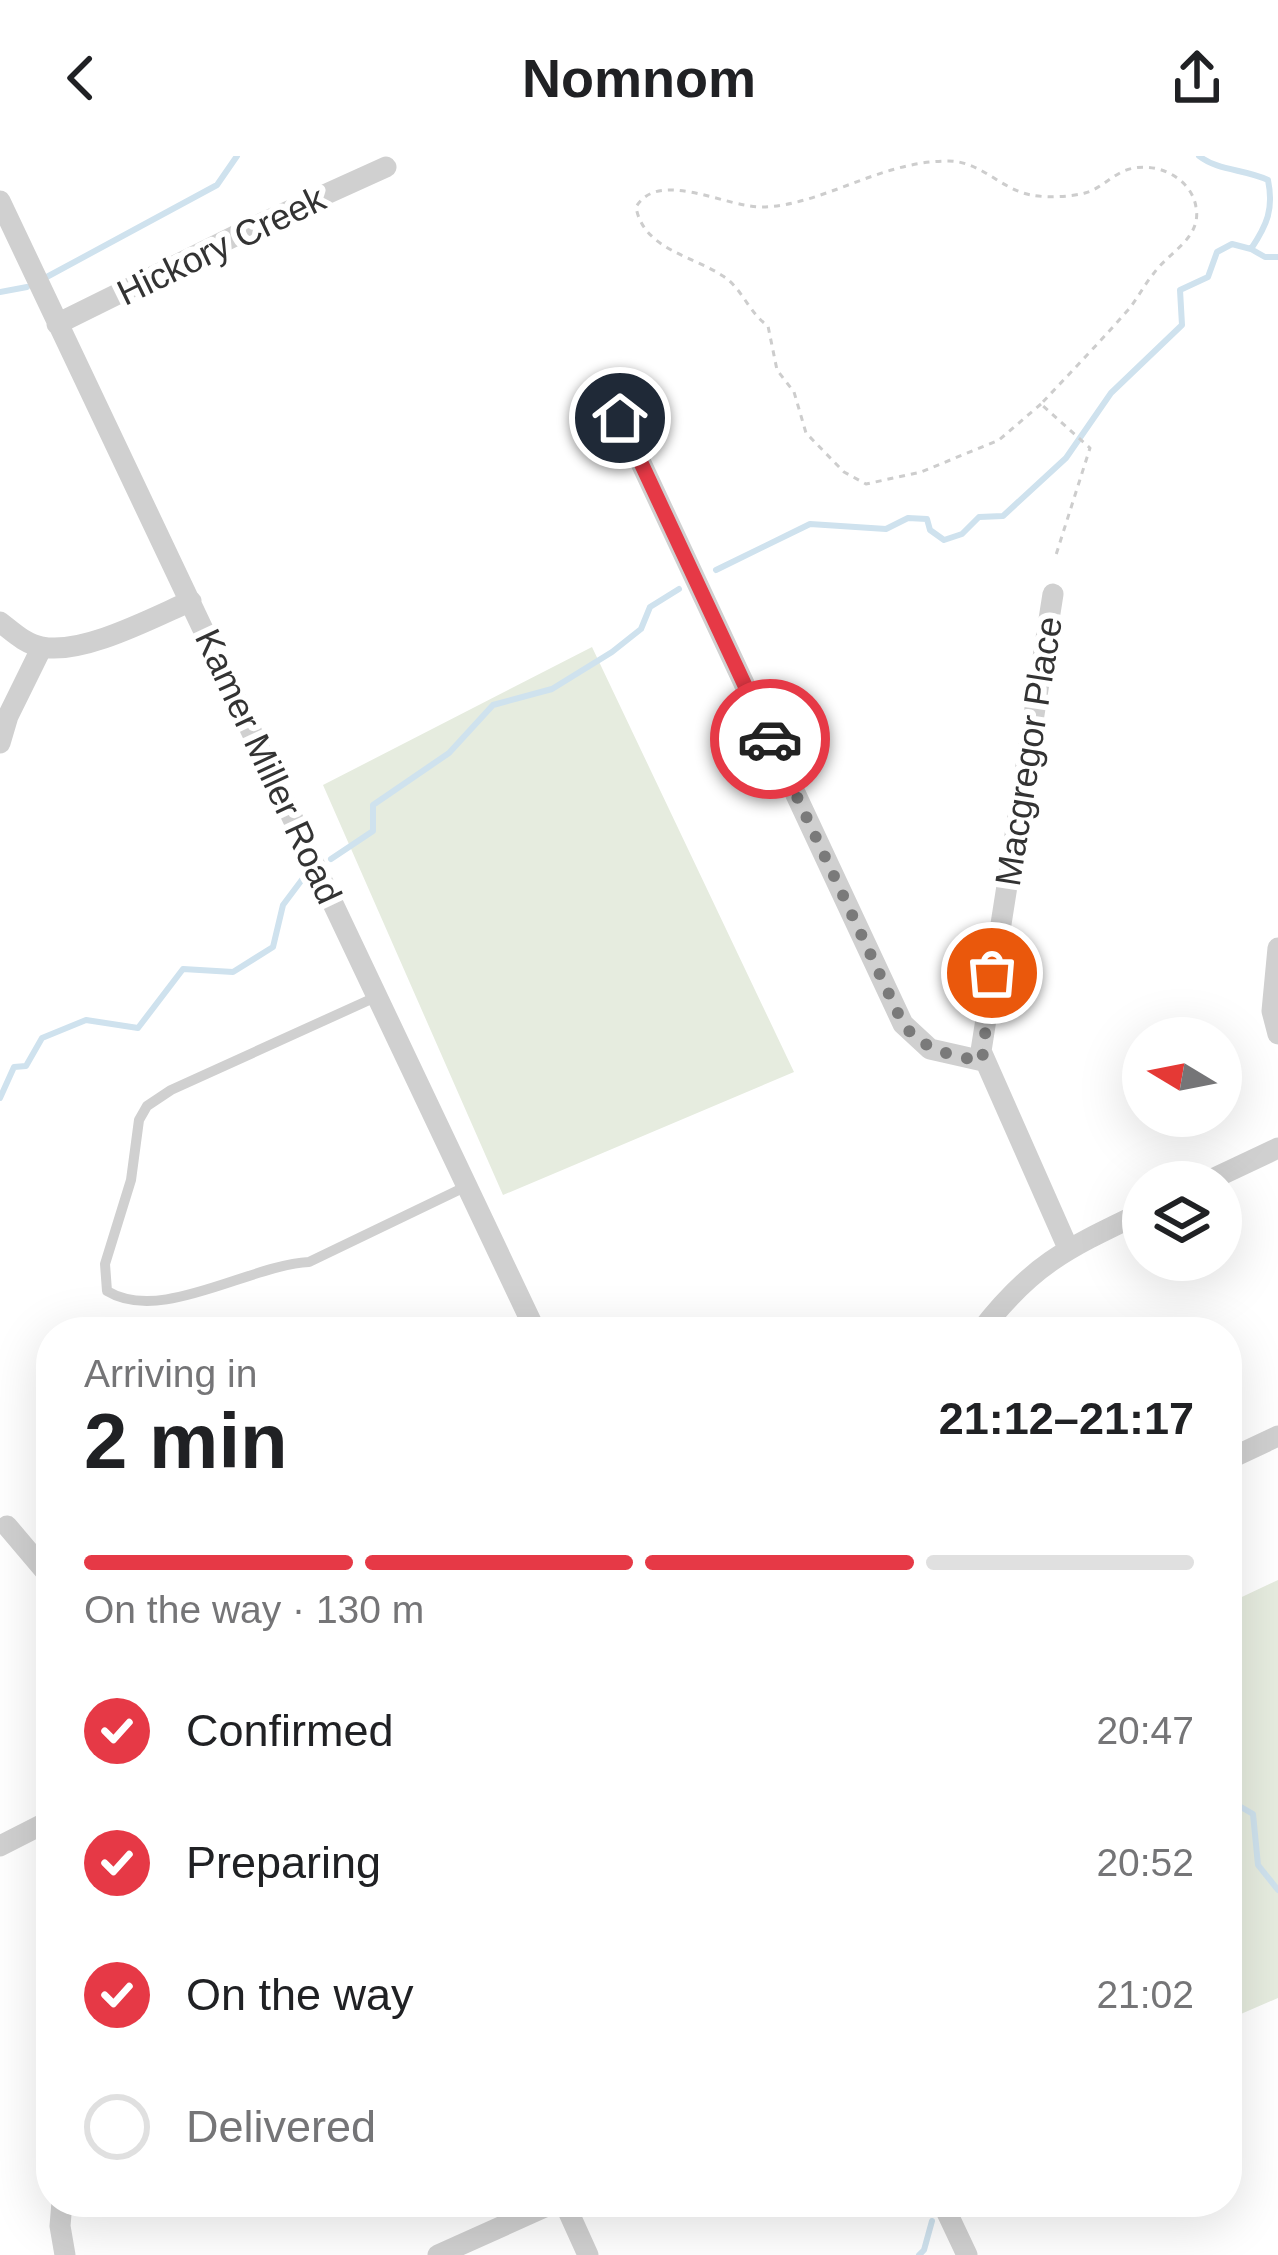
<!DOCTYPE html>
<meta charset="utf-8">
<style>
body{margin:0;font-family:Arial,sans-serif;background:#f2f2f2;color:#202124;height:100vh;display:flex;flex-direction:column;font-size:45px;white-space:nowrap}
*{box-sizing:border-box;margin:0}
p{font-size:39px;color:#757577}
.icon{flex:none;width:66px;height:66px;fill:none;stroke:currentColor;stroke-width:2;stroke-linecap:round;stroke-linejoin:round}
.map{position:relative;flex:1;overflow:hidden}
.panel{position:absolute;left:36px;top:1161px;width:1206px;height:900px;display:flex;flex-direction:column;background:#fff;border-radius:48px;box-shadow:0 12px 48px #0002}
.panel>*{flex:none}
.needle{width:78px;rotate:280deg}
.buttons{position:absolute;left:1122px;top:861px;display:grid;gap:24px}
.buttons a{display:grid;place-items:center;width:120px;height:120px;border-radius:50%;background:#fff;box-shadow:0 12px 48px #0002;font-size:60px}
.pin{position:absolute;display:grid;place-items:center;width:102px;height:102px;color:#fff;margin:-51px;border:6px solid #fff;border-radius:50%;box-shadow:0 3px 12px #0007}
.courier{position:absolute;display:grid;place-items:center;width:120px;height:120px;margin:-60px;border:9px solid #e63946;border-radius:50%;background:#fff;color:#222;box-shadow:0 3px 15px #0007}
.summary em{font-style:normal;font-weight:800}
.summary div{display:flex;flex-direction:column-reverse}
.summary{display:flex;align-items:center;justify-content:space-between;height:204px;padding:0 48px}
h1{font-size:78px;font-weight:800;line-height:90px}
.bar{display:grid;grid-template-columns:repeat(4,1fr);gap:18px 12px;align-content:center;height:144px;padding:0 48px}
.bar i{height:15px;border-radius:9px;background:#e0e0e0}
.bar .on{background:#e63946}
.bar p{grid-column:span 4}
ol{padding:0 48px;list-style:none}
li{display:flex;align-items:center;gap:36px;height:132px}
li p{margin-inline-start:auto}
li .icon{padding:12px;border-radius:50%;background:#e63946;color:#fff;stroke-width:4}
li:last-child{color:#757577}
li i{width:66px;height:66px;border:6px solid #e0e0e0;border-radius:50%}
header{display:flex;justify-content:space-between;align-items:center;height:156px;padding:0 48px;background:#fff;font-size:54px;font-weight:800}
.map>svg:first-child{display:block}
</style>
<header><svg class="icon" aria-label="back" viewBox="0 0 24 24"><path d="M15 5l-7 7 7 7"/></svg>Nomnom<svg class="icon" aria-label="share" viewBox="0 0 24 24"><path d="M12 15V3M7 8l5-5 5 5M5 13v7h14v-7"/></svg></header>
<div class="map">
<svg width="1278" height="2099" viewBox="0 0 1278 2099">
<rect width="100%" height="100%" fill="#fff"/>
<path fill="#e6ecdf" d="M592 491 794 916 503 1039 323 629Z
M1278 1424V1842L1227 1864V1448Z"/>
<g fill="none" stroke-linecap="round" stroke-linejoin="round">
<path stroke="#cfe2ee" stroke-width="6" d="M1199 0C1218 15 1245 13 1268 24 1274 53 1267 69 1251 93L1265 101H1278
M43 123 217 29 237 0
M0 136 27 131
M716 414 810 368 886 373 908 362 927 363 930 374 944 384 962 378 979 361 1003 360 1066 302 1111 237 1182 169 1180 134 1208 121 1217 96 1232 88 1251 93
M331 703 373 675V649L449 597 493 549 552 533 612 496 641 473 650 451 679 433
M0 942 14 911 26 910 42 882 86 864 138 872 183 813 233 816 273 791 283 749 307 717
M1227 1643 1253 1658 1258 1709 1278 1734
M919 2099 924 2094 932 2065"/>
<path stroke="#cdcdcd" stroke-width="3" stroke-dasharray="6 6" stroke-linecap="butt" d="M1041 248 999 284 921 316 866 328 844 316 806 277 794 236 777 214 768 170C749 157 742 132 723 120 693 100 643 93 636 51 659 12 726 52 763 51 824 49 880 5 948 5 981 5 1000 33 1031 39 1046 42 1070 41 1085 37 1100 33 1110 21 1124 15 1152 3 1191 20 1196 51 1202 82 1169 96 1154 117 1144 129 1138 142 1128 154 1100 186 1070 217 1041 248L1090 292 1055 402"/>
<path stroke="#d0d0d0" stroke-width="10" d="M378 840 171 934 147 950 139 964 131 1024 105 1108 107 1135C161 1168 249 1109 309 1106L467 1030"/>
<path stroke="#d0d0d0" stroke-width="21" d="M0 45 536 1176
M57 168 247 74 386 11
M620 262 903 868 930 893 983 905
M1053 438 981 895 1068 1092
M0 466C13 476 25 488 42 491 83 499 152 462 191 445
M0 587 8 560 42 491
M1278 792 1272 855 1278 878
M1206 1026 1278 992
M980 1176C1032 1108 1068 1092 1143 1056
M1227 1304 1278 1280
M7 1370 51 1422
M0 1690 51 1664
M62 2046 60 2070 65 2099
M564 2046 588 2099
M942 2046 967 2099
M438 2099 556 2046"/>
</g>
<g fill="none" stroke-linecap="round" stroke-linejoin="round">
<path stroke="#7a7a7a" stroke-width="12" stroke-dasharray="0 21.6" d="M770 583 903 868C925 895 949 899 982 905L992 817"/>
<path stroke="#e63946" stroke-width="15" d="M620 262 770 583"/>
</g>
<g text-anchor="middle" stroke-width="12" stroke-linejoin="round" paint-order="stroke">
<g font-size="36" fill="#333" stroke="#fff">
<text transform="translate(221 89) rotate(-26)" y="13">Hickory Creek</text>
<text transform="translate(1028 595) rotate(-81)" y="13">Macgregor Place</text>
<text transform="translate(269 610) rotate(65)" y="13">Kamer Miller Road</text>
</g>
</g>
</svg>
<div class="buttons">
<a><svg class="needle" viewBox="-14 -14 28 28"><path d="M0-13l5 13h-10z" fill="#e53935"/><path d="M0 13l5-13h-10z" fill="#757577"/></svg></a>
<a><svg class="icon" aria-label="layers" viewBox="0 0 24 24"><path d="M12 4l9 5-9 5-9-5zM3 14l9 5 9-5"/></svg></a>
</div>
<div class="pin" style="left:992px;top:817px;background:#ea580c"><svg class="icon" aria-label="bag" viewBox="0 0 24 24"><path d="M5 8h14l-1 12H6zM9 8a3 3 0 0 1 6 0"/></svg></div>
<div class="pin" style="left:620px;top:262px;background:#1f2937"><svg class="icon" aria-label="home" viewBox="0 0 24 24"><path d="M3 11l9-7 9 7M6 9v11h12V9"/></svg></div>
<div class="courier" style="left:770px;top:583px"><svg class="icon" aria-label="car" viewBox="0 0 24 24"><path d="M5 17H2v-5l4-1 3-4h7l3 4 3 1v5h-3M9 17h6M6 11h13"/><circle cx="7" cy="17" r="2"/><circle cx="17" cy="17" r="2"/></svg></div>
<section class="panel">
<div class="summary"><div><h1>2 min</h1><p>Arriving in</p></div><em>21:12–21:17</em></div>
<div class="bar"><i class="on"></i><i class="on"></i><i class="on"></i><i></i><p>On the way · 130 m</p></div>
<ol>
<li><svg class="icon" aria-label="check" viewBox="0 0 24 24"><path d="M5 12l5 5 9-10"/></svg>Confirmed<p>20:47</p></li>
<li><svg class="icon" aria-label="check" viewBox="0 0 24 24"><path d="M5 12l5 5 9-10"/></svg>Preparing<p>20:52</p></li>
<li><svg class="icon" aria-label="check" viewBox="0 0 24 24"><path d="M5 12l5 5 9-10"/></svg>On the way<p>21:02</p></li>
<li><i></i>Delivered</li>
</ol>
</section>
</div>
